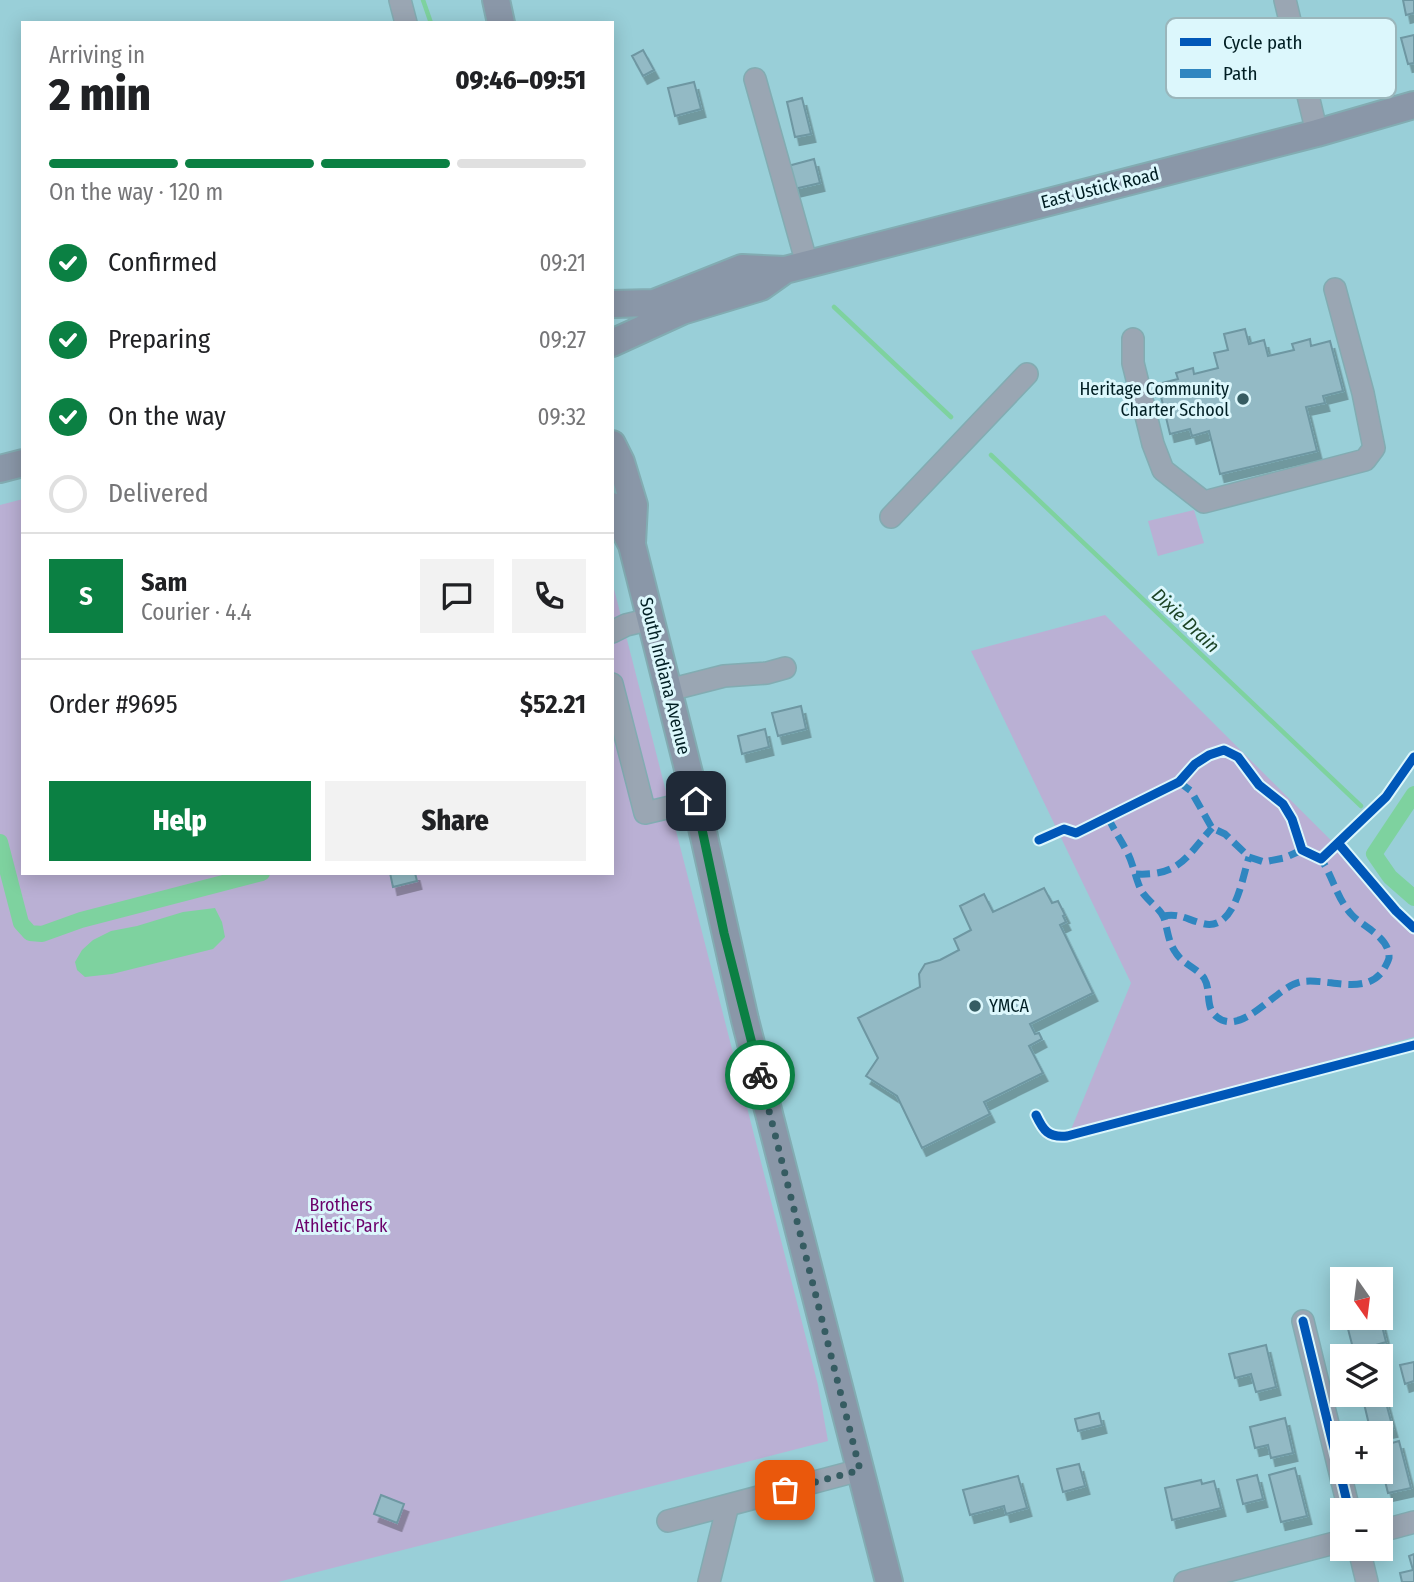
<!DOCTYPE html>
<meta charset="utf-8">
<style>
body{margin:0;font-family:"Fira Sans Condensed",sans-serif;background:#f2f2f2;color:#202124;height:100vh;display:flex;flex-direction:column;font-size:26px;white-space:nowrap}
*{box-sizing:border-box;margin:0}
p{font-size:23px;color:#757577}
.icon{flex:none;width:38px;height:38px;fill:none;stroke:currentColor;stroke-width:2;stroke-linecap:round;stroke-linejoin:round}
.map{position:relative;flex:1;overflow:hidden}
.details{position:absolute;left:21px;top:21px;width:593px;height:854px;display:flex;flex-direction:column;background:#fff;border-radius:0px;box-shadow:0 4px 18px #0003}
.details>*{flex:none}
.needle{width:46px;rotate:166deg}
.fabs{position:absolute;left:1330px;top:1267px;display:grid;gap:14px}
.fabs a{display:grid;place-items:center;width:63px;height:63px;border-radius:0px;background:#fff;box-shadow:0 4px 18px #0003;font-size:35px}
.pin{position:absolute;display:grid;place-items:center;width:60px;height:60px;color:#fff;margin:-30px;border-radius:14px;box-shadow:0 4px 10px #0006}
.courier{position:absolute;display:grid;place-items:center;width:70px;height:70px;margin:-35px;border:5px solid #0b8043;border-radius:50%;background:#fff;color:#222;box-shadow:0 2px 9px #0007}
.summary em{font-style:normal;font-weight:800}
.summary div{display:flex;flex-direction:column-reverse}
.summary{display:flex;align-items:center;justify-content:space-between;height:119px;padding:0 28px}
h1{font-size:46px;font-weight:800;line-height:52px}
.bar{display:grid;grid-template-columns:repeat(4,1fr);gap:10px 7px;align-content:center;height:84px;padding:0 28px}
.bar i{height:9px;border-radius:5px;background:#e0e0e0}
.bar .current{background:#0b8043}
.bar p{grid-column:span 4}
.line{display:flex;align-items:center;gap:18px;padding:0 28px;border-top:2px solid #e0e0e0}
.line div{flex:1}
.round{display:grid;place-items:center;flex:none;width:74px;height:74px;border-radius:0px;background:#f2f2f2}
ol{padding:0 28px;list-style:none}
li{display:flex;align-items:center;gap:21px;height:77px}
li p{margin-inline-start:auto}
li .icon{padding:7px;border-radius:50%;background:#0b8043;color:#fff;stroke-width:4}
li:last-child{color:#757577}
li i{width:38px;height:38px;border:4px solid #e0e0e0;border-radius:50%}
.cta{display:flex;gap:14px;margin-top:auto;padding:14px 28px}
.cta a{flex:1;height:80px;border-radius:0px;background:#0b8043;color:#fff;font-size:28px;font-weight:800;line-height:80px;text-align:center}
.cta a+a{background:#f2f2f2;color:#202124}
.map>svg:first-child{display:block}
</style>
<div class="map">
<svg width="1414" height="1582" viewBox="0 0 1414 1582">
<defs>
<filter id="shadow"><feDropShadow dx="4.5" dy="8" stdDeviation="0" flood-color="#0004"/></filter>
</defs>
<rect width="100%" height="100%" fill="#99cfd8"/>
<path fill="#bab0d4" d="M23 499V873H612L613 585 771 1201 818 1385 828 1441 278 1582H0V505Z
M1194 510 1204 543 1158 556 1148 521Z
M1105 615 1414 923V1037L1070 1132 1131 983 971 651Z"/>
<path fill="#7ed29f" d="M215 908 222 922 225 937 213 949 112 974 85 977 77 970 75 962 82 950 93 940 111 931 137 926 183 912Z"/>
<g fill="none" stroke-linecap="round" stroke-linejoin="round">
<path stroke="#7ed29f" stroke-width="4.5" d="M423 0 431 23
M834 307 951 417
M991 455 1361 806"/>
<path stroke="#7ed29f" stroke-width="16" d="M1414 794 1374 854 1390 877 1414 898
M0 842 21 923 30 933 42 934 81 920 262 873"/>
</g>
<path fill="#93bac5" stroke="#6e97a2" stroke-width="2" filter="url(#shadow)" d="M1403 0H1414V13L1406 15Z
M1414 35V63L1408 64 1401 38Z
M643 50 654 70 643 76 632 56Z
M694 82 701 109 675 116 668 88Z
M802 98 811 134 795 137 787 102Z
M814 159 820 183 794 189 788 166Z
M1245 329 1249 344 1264 340 1268 356 1294 350 1292 344 1310 339 1311 346 1330 341 1343 391 1323 396 1325 403 1306 407 1317 451 1220 474 1209 431 1192 436 1190 429 1170 434 1158 384 1178 379 1176 373 1193 368 1194 374 1218 368 1214 353 1228 350 1224 334Z
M801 706 806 729 778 736 772 713Z
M765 729 769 747 742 754 738 736Z
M390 873H415L417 881 393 887Z
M1044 888 1052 903 1058 901 1065 915 1063 916 1066 922 1060 925 1093 993 1030 1024 1035 1034 1039 1033 1042 1039 1029 1046 1043 1073 984 1102 990 1114 922 1148 897 1096 866 1076 878 1058 858 1018 920 987 919 974 925 964 940 960 959 950 954 939 971 930 960 906 984 894 993 912Z
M1380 1318 1386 1342 1376 1345 1379 1356H1355L1347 1325Z
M1266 1345 1276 1387 1256 1392 1251 1374 1235 1378 1229 1354Z
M1414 1362V1381L1405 1384 1400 1365Z
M1381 1384 1393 1429 1371 1433 1362 1395H1381Z
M1099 1413 1102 1425 1078 1431 1075 1419Z
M1285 1418 1293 1453 1271 1458 1268 1445 1255 1448 1250 1427Z
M1399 1441 1411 1488 1388 1493 1381 1465V1446Z
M1079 1464 1085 1486 1063 1492 1057 1469Z
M1295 1468 1307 1516 1281 1522 1269 1475Z
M1257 1475 1263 1499 1243 1504 1237 1480Z
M1018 1476 1027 1508 1006 1514 1004 1506 970 1515 963 1490Z
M1201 1480 1202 1484 1214 1481 1221 1508 1172 1520 1165 1488Z
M381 1495 404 1504 397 1523 374 1514Z
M1414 1554V1582H1402L1400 1573 1413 1570 1409 1556Z"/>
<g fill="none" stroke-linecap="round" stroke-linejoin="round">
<defs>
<path id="minor" d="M400 0 406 23
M1285 0 1317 133
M755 79 807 264
M1133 339V363L1153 444 1163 470 1204 502 1365 460 1374 448 1363 393 1335 289
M891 517 1027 374
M612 632 626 625 651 619
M612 684 645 813 696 801
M669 690 724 676 767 673 785 668
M1303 1321 1349 1510
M668 1521 860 1470
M1381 1531 1414 1522
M1359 1549 1367 1582
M709 1582 728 1505
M1185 1582 1342 1541"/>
<path id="major" d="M496 0 501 23
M612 304 654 303 742 268 785 270 1317 133 1414 105
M612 343 682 311 761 287 785 270
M612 444 621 462 634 505 632 543
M0 469 23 463
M612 506 632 545 696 801 745 1020 889 1582"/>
</defs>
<use href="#minor" stroke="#82acb2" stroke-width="24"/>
<use href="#major" stroke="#82acb2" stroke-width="30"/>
<use href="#minor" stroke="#9aa6b3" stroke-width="21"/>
<use href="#major" stroke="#8a97a8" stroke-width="26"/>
<path stroke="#2f86c0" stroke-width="7" stroke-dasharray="14 7" stroke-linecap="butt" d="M1179 782 1191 791 1212 828 1225 834 1249 857 1264 862 1284 858 1302 850
M1108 817C1113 829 1120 838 1126 850 1133 862 1135 877 1141 890 1146 900 1160 908 1164 918 1168 931 1168 942 1176 953 1183 964 1197 968 1204 978 1212 991 1204 1007 1217 1017 1242 1037 1275 988 1300 982 1326 977 1363 996 1382 972 1384 969 1388 962 1389 958 1390 937 1363 927 1352 915 1337 899 1333 877 1321 859
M1136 874C1180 876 1186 857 1212 828
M1163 916C1179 913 1186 919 1201 923 1235 934 1242 878 1249 857"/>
<defs>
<path id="cycleway" d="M1039 840 1064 829 1076 833 1179 782 1195 764 1209 755 1224 750 1238 757 1259 785 1283 804 1292 819 1302 850 1321 859 1386 797 1414 757
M1338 843 1396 911 1414 928
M1036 1115C1043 1130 1048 1138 1067 1136L1414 1045
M1303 1321 1349 1510"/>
</defs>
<use href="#cycleway" stroke="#dcf7fc" stroke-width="13"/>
<use href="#cycleway" stroke="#0057b8" stroke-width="9"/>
</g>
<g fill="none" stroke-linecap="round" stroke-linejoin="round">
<path stroke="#365c62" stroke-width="7" stroke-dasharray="0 12.6" d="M760 1075 860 1470 785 1490"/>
<path stroke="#0b8043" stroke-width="9" d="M696 801 724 933 760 1075"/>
</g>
<g fill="#365c62" stroke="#dcf7fc" stroke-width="2.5">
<circle cx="1243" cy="399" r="7"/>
<circle cx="975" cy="1006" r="7"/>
</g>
<g text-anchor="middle" stroke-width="6" stroke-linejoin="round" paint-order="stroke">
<g font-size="18" fill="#001e23" stroke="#dcf7fc">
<text transform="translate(1100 188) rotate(-14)" y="6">East Ustick Road</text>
<text transform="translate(665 676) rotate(76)" y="6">South Indiana Avenue</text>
</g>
<g font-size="18" fill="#001e23" stroke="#dcf7fc" text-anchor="end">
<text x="1229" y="395">Heritage Community<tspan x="1229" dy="21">Charter School</tspan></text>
<text x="989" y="1012" text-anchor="start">YMCA</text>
</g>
<g font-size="18" fill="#6b006a" stroke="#dcf7fc">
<text x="341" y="1211">Brothers<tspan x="341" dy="21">Athletic Park</tspan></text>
</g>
<g font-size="19" font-style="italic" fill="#1c4325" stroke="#dcf7fc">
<text transform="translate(1186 620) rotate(43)" y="7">Dixie Drain</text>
</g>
</g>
<rect x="1166" y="18" width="230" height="80" rx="10" fill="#dcf7fc" stroke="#9ab6bb" stroke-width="2"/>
<rect x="1180" y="38" width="31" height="8" fill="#0057b8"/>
<rect x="1180" y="69" width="31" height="9" fill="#2f86c0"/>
<g font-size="19" fill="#001e23">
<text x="1223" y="49">Cycle path</text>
<text x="1223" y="80">Path</text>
</g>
</svg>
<div class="fabs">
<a><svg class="needle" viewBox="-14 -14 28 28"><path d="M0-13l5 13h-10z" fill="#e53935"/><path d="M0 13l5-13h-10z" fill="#757577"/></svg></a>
<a><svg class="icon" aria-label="layers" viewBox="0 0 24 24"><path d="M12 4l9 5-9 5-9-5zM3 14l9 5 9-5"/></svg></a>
<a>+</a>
<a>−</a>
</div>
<div class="pin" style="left:785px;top:1490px;background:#ea580c"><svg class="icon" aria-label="bag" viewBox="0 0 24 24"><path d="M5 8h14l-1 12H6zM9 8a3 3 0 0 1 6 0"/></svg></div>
<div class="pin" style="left:696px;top:801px;background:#1f2937"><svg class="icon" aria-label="home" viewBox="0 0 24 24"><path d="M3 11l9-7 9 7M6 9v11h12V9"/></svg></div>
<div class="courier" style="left:760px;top:1075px"><svg class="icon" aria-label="bike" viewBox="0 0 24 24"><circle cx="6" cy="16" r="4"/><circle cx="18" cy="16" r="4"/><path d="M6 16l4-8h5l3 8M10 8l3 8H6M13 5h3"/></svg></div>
<section class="details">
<div class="summary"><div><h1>2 min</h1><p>Arriving in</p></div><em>09:46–09:51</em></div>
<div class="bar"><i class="current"></i><i class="current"></i><i class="current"></i><i></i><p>On the way · 120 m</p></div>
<ol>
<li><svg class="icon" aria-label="check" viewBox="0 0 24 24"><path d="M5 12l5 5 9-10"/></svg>Confirmed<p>09:21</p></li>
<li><svg class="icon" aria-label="check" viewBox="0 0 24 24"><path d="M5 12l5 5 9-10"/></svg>Preparing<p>09:27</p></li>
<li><svg class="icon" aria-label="check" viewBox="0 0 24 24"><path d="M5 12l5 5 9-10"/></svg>On the way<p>09:32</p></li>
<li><i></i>Delivered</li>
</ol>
<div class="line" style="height:126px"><b class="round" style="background:#0b8043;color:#fff">S</b><div><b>Sam</b><p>Courier · 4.4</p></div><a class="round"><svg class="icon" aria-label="chat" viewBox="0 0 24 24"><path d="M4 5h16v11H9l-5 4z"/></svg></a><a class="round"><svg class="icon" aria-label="phone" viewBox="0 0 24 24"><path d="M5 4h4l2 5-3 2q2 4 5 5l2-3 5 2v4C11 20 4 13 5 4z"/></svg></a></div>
<div class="line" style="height:91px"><div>Order #9695</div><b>$52.21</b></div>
<div class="cta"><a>Help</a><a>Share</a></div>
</section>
</div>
